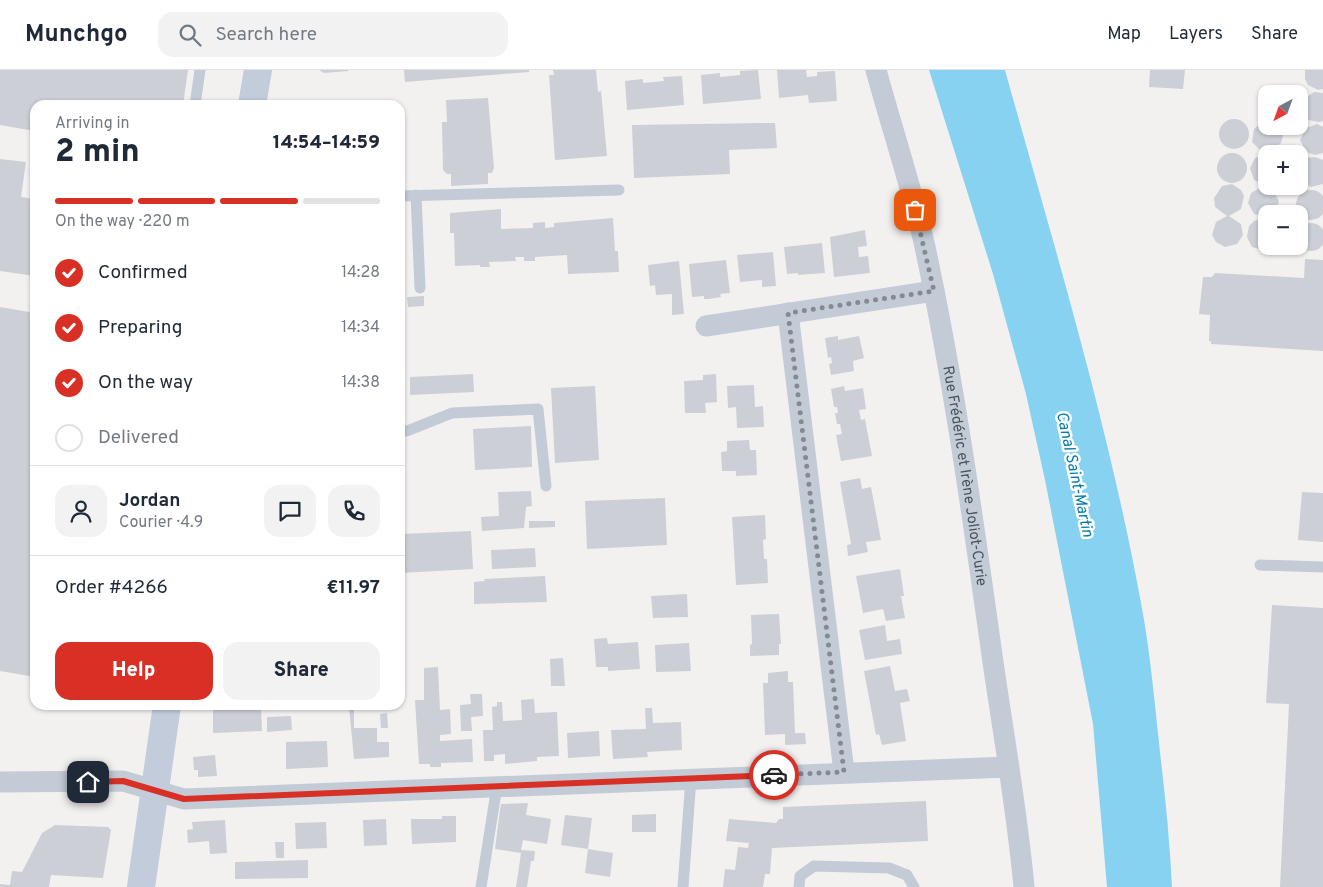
<!DOCTYPE html>
<meta charset="utf-8">
<style>
body{margin:0;font-family:Overpass,sans-serif;background:#f2f2f3;color:#1f2937;height:100vh;display:flex;flex-direction:column;font-size:19px;white-space:nowrap}
*{box-sizing:border-box;margin:0}
p{font-size:16px;color:#747a83}
.icon{flex:none;width:28px;height:28px;fill:none;stroke:currentColor;stroke-width:2;stroke-linecap:round;stroke-linejoin:round}
.map{position:relative;flex:1;overflow:hidden}
.sheet{position:absolute;left:30px;top:30px;width:375px;height:610px;display:flex;flex-direction:column;background:#fff;border-radius:15px;box-shadow:0 1px 4px #0004}
.sheet>*{flex:none}
.needle{width:32px;rotate:221deg}
.controls{position:absolute;left:1258px;top:15px;display:grid;gap:10px}
.controls a{display:grid;place-items:center;width:50px;height:50px;border-radius:10px;background:#fff;box-shadow:0 1px 4px #0004;font-size:25px}
.pin{position:absolute;display:grid;place-items:center;width:42px;height:42px;color:#fff;margin:-21px;border-radius:10px;box-shadow:0 2px 8px #0006}
.courier{position:absolute;display:grid;place-items:center;width:50px;height:50px;margin:-25px;border:4px solid #d93025;border-radius:50%;background:#fff;color:#222;box-shadow:0 1px 6px #0007}
.overview em{font-style:normal;font-weight:800}
.overview div{display:flex;flex-direction:column-reverse}
.overview{display:flex;align-items:center;justify-content:space-between;height:85px;padding:0 25px}
h1{font-size:32px;font-weight:800;line-height:38px}
.bar{display:grid;grid-template-columns:repeat(4,1fr);gap:8px 5px;align-content:center;height:60px;padding:0 25px}
.bar i{height:6px;border-radius:4px;background:#e0e1e3}
.bar .current{background:#d93025}
.bar p{grid-column:span 4}
.line{display:flex;align-items:center;gap:12px;padding:0 25px;border-top:1px solid #e0e1e3}
.line div{flex:1}
.round{display:grid;place-items:center;flex:none;width:52px;height:52px;border-radius:15px;background:#f2f2f3}
ol{padding:0 25px;list-style:none}
li{display:flex;align-items:center;gap:15px;height:55px}
li p{margin-inline-start:auto}
li .icon{padding:5px;border-radius:50%;background:#d93025;color:#fff;stroke-width:4}
li:last-child{color:#747a83}
li i{width:28px;height:28px;border:2px solid #e0e1e3;border-radius:50%}
.primary-button{display:flex;gap:10px;margin-top:auto;padding:10px 25px}
.primary-button a{flex:1;height:58px;border-radius:15px;background:#d93025;color:#fff;font-size:20px;font-weight:800;line-height:58px;text-align:center}
.primary-button a+a{background:#f2f2f3;color:#1f2937}
header{display:flex;align-items:center;gap:30px;box-sizing:border-box;height:70px;padding:0 25px;background:#fff;border-bottom:1px solid #e0e1e3}
header strong{font-size:24px}
nav{display:flex;gap:28px;margin-inline-start:auto;font-size:18px}
.search{width:350px;height:45px;background:#f2f2f3;display:flex;align-items:center;gap:12px;box-sizing:border-box;padding:0 18px;border-radius:15px;color:#747a83;font-size:19px}
.map>svg:first-child{display:block}
</style>
<header>
<strong>Munchgo</strong>
<div class="search"><svg class="icon" aria-label="search" viewBox="0 0 24 24"><circle cx="10" cy="10" r="6"/><path d="M15 15l6 6"/></svg>Search here</div>
<nav><a>Map</a><a>Layers</a><a>Share</a></nav>
</header>
<div class="map">
<svg width="1323" height="817" viewBox="0 0 1323 817">
<rect width="100%" height="100%" fill="#f3f1f0"/>
<path fill="#88d2f1" d="M929 0H1005C1054 176 1108 353 1141 533 1151 585 1155 639 1161 691 1166 733 1170 775 1172 817H1107L1093 654 1045 410 1026 324 993 204Z"/>
<path fill="#cccfd6" d="M0 0H188L183 35H35V61L0 55Z
M319 0H348V1L324 3Z
M404 0H529V2L405 12Z
M553 0H596L598 22 601 21 607 86 555 90 549 5H554Z
M758 0 761 29 703 34 701 5 720 3V7L740 5V1Z
M777 0H806L807 7 817 6V2L835 1 837 31 809 33 808 25 779 28Z
M1150 0H1185L1183 19 1149 17Z
M1305 0H1323V19L1318 20 1308 15 1305 9Z
M682 6 684 35 627 40 625 11 643 9V13L664 11 663 7Z
M1314 22 1323 23V51L1319 52 1308 50 1301 38 1304 29Z
M488 28 494 98 492 103H488V114L451 116V104H447L443 100 442 52H447L446 30Z
M400 35H402V117L400 118Z
M1219 64a15 15 0 1 1 30 0a15 15 0 1 1-30 0Z
M1264 51H1266V56H1278L1283 65 1281 73 1272 81 1260 80 1252 72 1254 59Z
M766 53H775L777 78 729 80 730 104 634 108 632 55Z
M1317 54 1323 57V83L1315 85 1306 82 1300 70 1306 58Z
M1217 98a15 15 0 1 1 30 0a15 15 0 1 1-30 0Z
M1266 84V115H1265L1254 110 1250 98 1255 88Z
M1315 87 1323 90V114L1311 117 1300 110 1299 97 1306 88Z
M0 89 26 92 21 127 35 129V206L0 201Z
M1232 114 1241 120 1244 126 1241 139 1229 146 1241 154 1243 165 1237 174 1225 177 1216 172 1212 165 1216 152 1227 146 1215 137 1214 128 1222 116Z
M1263 116 1272 119 1279 131 1276 141 1266 144V147L1254 144 1248 133 1251 123Z
M1296 135a15 15 0 1 1 30 0a15 15 0 1 1-30 0Z
M501 139V159L533 158V153L545 152V158L554 157V153L613 148 615 181H618L619 202 568 204 567 185 535 187V191H524V187H515L516 191 489 192 490 197H480V195L455 196 454 163H450V143Z
M1262 149 1266 150V176H1272L1263 180 1252 177 1247 167 1249 156 1254 151Z
M1297 167a14 14 0 1 1 28 0a14 14 0 1 1-28 0Z
M865 160 867 176 858 177 859 187 868 186 870 203 834 207 830 167Z
M822 173 825 203 798 205V203L787 204 784 177Z
M773 182 776 216 762 217V210L740 212 737 185Z
M1305 189 1323 190V281L1211 274V271H1209L1210 245 1199 244 1203 207H1212L1215 203 1304 208Z
M726 190 730 223 720 224 721 227 709 229H704V226L692 227 689 194Z
M679 191 684 244 672 245V224L656 225 655 215 650 216 648 195Z
M424 226V236L408 237 407 227Z
M0 237 35 243V607L0 601Z
M838 266V270L859 266 864 288 853 291 854 301 831 305 829 294 832 293 831 287 828 288 825 268Z
M473 304 474 322 410 325V307Z
M716 304 717 332 705 333 706 343H685L684 311 703 310V305Z
M754 315 755 337 763 336 764 357 737 358 736 337 728 338 727 316Z
M595 316 599 390 555 393 551 318Z
M844 316 845 321 863 318 866 339 859 340 861 350 865 349 872 386 841 391 836 365 842 364 840 354H837L835 343H838L837 337H834L831 319Z
M531 356 532 397 475 400 473 359Z
M749 370 750 380H756L757 405 736 406V401H722L721 382 727 381V371Z
M860 408 862 419 871 417 881 470 866 472 868 482 848 486 847 475 851 474 840 412Z
M531 421 532 436 526 437 524 458 482 461 481 447 499 446 498 422Z
M1302 422 1323 423V472L1298 470Z
M665 428 667 475 587 479 585 431Z
M765 445 766 469 763 470 764 489H767L768 513 736 515 732 447Z
M529 451H555V457L529 458Z
M471 461 473 499 400 503V464Z
M535 478 536 497 492 499 491 480Z
M900 499 904 526H901L905 548 886 551 883 539 863 543 856 506Z
M545 506 547 532 474 534V512L485 511 484 509Z
M687 524 688 547 653 548 651 526Z
M1272 535 1323 538V817H1280L1289 634 1266 633Z
M779 544 781 574H779V585L750 586V575L752 574 751 545Z
M885 555 887 571 900 569 902 584 865 590 859 560Z
M607 568 608 574 638 572 640 599 608 601V597H596L594 569Z
M689 573 691 601 656 602 655 575Z
M563 588 565 616H551L550 589Z
M890 596 895 621 907 619 910 631 900 633 906 671 882 675 879 664 876 665 864 601Z
M438 597 440 640 450 639 451 664 440 665V671L472 669 473 692 441 693V697H430V694H419L415 630H424V598Z
M788 601V612H793L795 663H805L806 674 785 675V664L765 665 763 613H768V603Z
M470 624H482L483 646 471 647 472 661H461L460 635 471 634Z
M534 629 535 643 557 642 559 686 537 687V691L505 694V684L494 685V691H484L483 660H493L492 637 497 636V632H502L503 651 522 650 521 630Z
M213 635H261L262 661 213 663Z
M354 636V658H377V672H389V687L354 689 349 637Z
M645 638H652L653 653 681 652 682 680 647 682 648 687 613 689 611 660 646 659Z
M387 643 388 658H381L380 644Z
M291 646 292 660 267 662V647Z
M599 661 600 686 568 688 567 663Z
M327 671 328 697 286 699V672Z
M215 685 217 706 198 707V700H194L193 687Z
M926 731 928 771 772 778 770 804H765L763 817H723L725 799 735 800 738 777 748 778 749 773 726 771 729 749 776 753 779 749H783V737Z
M528 733 526 745 551 749 547 774 523 770 521 780 535 781 534 791H531L527 817H516L521 783 495 779 500 740 501 734Z
M656 744V762H632V745Z
M565 745 592 748 588 779 561 775Z
M442 746H456V772L412 774 411 749H442Z
M386 749 387 775 364 776 363 750Z
M225 750 227 783 210 784 209 771 188 773 187 760 193 759 192 752Z
M326 752 327 778 296 779 295 753Z
M55 755 108 757 111 760 103 808 51 805 49 817H0V814L10 815 12 801 22 802 42 763Z
M275 772H284V788H276Z
M588 779 613 783 610 807 585 803Z
M308 790V808L235 809V792Z"/>
<g fill="none" stroke-linecap="round" stroke-linejoin="round">
<path stroke="#c3cbd6" stroke-width="11" d="M195 35 200 0
M416 125 420 218
M400 126 619 120
M400 361H407L452 343 538 339 546 416
M1260 495 1323 497
M481 817 497 716
M683 817 691 708
M799 817 800 806 814 796 889 798 907 805 914 817"/>
<g stroke="#c3cbd6" stroke-width="21">
<path id="s1" d="M876 0C892 59 912 118 925 177 954 312 973 449 992 585 1003 663 1017 739 1024 817"/>
<path d="M788 243 844 702"/>
<path d="M706 256 934 221"/>
<path d="M0 712 123 711 184 729 1008 697"/>
</g>
<path stroke="#c2ccda" stroke-width="28" d="M252 35 258 0
M141 817 167 635"/>
</g>
<g fill="none" stroke-linecap="round" stroke-linejoin="round">
<path stroke="#838a92" stroke-width="5" stroke-dasharray="0 9" d="M774 705 844 702 788 243 934 221 915 140"/>
<path stroke="#d93025" stroke-width="6" d="M88 712 123 711 184 729 774 705"/>
</g>
<g text-anchor="middle" stroke-width="5" stroke-linejoin="round" paint-order="stroke">
<g font-size="15" fill="#47525f" stroke="#fff">
<text dy="5" stroke="none"><textPath href="#s1" startOffset="416">Rue Frédéric et Irène Joliot-Curie</textPath></text>
</g>
<g font-size="16" font-style="italic" fill="#057aad" stroke="#fff">
<text transform="translate(1076 404) rotate(78)" y="6">Canal Saint-Martin</text>
</g>
</g>
</svg>
<div class="controls">
<a><svg class="needle" viewBox="-14 -14 28 28"><path d="M0-13l5 13h-10z" fill="#e53935"/><path d="M0 13l5-13h-10z" fill="#747a83"/></svg></a>
<a>+</a>
<a>−</a>
</div>
<div class="pin" style="left:915px;top:140px;background:#ea580c"><svg class="icon" aria-label="bag" viewBox="0 0 24 24"><path d="M5 8h14l-1 12H6zM9 8a3 3 0 0 1 6 0"/></svg></div>
<div class="pin" style="left:88px;top:712px;background:#1f2937"><svg class="icon" aria-label="home" viewBox="0 0 24 24"><path d="M3 11l9-7 9 7M6 9v11h12V9"/></svg></div>
<div class="courier" style="left:774px;top:705px"><svg class="icon" aria-label="car" viewBox="0 0 24 24"><path d="M5 17H2v-5l4-1 3-4h7l3 4 3 1v5h-3M9 17h6M6 11h13"/><circle cx="7" cy="17" r="2"/><circle cx="17" cy="17" r="2"/></svg></div>
<section class="sheet">
<div class="overview"><div><h1>2 min</h1><p>Arriving in</p></div><em>14:54–14:59</em></div>
<div class="bar"><i class="current"></i><i class="current"></i><i class="current"></i><i></i><p>On the way · 220 m</p></div>
<ol>
<li><svg class="icon" aria-label="check" viewBox="0 0 24 24"><path d="M5 12l5 5 9-10"/></svg>Confirmed<p>14:28</p></li>
<li><svg class="icon" aria-label="check" viewBox="0 0 24 24"><path d="M5 12l5 5 9-10"/></svg>Preparing<p>14:34</p></li>
<li><svg class="icon" aria-label="check" viewBox="0 0 24 24"><path d="M5 12l5 5 9-10"/></svg>On the way<p>14:38</p></li>
<li><i></i>Delivered</li>
</ol>
<div class="line" style="height:90px"><a class="round"><svg class="icon" aria-label="person" viewBox="0 0 24 24"><circle cx="12" cy="8" r="4"/><path d="M4 21q1-7 8-7t8 7"/></svg></a><div><b>Jordan</b><p>Courier · 4.9</p></div><a class="round"><svg class="icon" aria-label="chat" viewBox="0 0 24 24"><path d="M4 5h16v11H9l-5 4z"/></svg></a><a class="round"><svg class="icon" aria-label="phone" viewBox="0 0 24 24"><path d="M5 4h4l2 5-3 2q2 4 5 5l2-3 5 2v4C11 20 4 13 5 4z"/></svg></a></div>
<div class="line" style="height:65px"><div>Order #4266</div><b>€11.97</b></div>
<div class="primary-button"><a>Help</a><a>Share</a></div>
</section>
</div>
